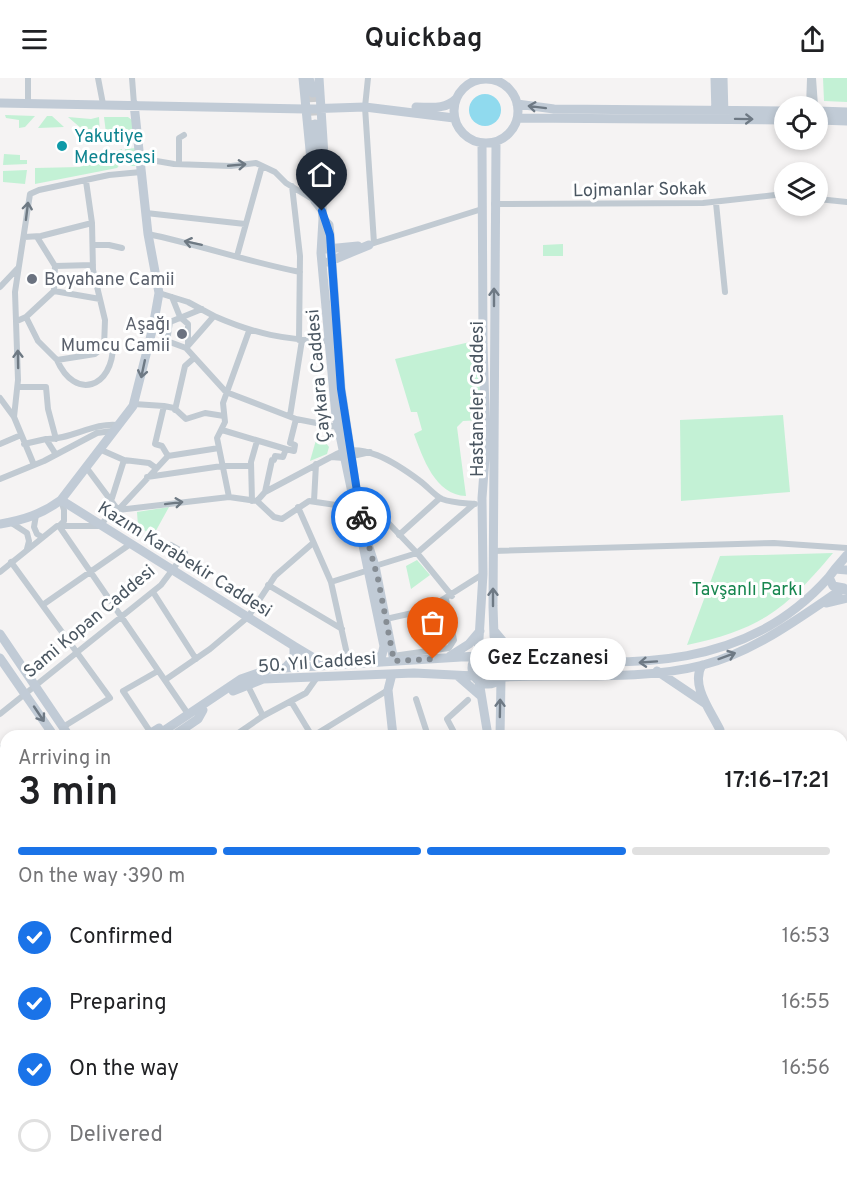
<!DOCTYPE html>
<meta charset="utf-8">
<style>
body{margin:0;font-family:Overpass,sans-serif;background:#f2f2f2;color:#202124;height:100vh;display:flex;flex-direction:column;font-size:22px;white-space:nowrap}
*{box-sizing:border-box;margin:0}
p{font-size:20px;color:#757577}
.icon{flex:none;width:33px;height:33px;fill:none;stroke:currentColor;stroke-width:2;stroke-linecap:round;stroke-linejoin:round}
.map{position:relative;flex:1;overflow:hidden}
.sheet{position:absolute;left:0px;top:652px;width:848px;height:452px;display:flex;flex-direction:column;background:#fff;border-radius:18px 18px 0 0;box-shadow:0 3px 9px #0003}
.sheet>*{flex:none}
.tools{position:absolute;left:774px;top:18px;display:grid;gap:12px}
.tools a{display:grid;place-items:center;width:54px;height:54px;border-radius:50%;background:#fff;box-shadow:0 3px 9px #0003;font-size:30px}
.pin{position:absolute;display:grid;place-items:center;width:51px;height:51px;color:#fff;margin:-62px -26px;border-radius:50% 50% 50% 0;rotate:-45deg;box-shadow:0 0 6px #0007}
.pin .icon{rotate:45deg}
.courier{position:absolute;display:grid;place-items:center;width:60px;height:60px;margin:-30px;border:4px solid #1a73e8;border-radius:50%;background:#fff;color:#222;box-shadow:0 2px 8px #0007}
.bubble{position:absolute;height:42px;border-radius:21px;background:#fff;box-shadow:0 3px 9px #0003;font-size:20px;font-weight:600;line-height:42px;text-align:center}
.summary em{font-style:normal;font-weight:600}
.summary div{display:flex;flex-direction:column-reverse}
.summary{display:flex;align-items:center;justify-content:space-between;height:102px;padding:0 18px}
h1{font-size:39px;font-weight:600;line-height:45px}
.bar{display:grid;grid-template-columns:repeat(4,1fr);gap:9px 6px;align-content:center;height:72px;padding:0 18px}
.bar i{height:8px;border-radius:4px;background:#e0e0e0}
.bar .current{background:#1a73e8}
.bar p{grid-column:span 4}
ol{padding:0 18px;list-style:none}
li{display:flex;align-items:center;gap:18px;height:66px}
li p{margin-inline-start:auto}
li .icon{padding:6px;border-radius:50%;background:#1a73e8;color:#fff;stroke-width:4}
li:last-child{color:#757577}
li i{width:33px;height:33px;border:3px solid #e0e0e0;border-radius:50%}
header{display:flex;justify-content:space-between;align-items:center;height:78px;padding:0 18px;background:#fff;font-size:27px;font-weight:600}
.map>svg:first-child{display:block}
</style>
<header><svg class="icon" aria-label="menu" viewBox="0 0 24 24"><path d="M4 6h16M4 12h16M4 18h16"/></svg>Quickbag<svg class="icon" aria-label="share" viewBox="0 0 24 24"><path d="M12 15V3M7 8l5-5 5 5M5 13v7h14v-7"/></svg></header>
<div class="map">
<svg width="847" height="1103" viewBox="0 0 847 1103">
<rect width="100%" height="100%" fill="#f5f3f3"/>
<path fill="#c3f1d5" d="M823 0H847V24L824 23Z
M5 37 35 38 25 49 19 50V42L6 40Z
M47 38H52L64 49 38 50Z
M68 39 91 41 99 39 100 56 89 57Z
M104 39H128L132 42 133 63 117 64 115 56 106 55Z
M136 70 137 88H130L126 83 125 71Z
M122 71 123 83 117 90 35 106V90L80 89 88 81 100 80 105 84 116 80V73Z
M4 76 20 77V82H27V86L3 87Z
M27 92 25 106 3 104V93Z
M563 166V178H543V167Z
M479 262 483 342 463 343 457 349 466 418C435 417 423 380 414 356L422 352 417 334H411L395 281Z
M783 337 790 414 681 423 680 342Z
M318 355 329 369 327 376 310 383Z
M169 429 153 458 138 448 137 434Z
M833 475C785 532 761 551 687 567L720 478Z
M417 482 430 497 411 511 406 488Z"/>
<path fill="#90daee" d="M469 32a16 16 0 1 1 32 0a16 16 0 1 1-32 0Z"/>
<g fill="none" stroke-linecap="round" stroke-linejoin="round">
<path stroke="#caccce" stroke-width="9" stroke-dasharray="9 4.5" stroke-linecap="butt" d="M313 15 315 46"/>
<path stroke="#c1cad2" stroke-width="6" d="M98 0 103 26
M132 0 134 26
M368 0 365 29 374 165
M813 0 815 28
M28 25V0
M809 28 810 1
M139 80 174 86 231 88 256 85 275 94 286 105 314 122
M179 86V60L184 57
M292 108 300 178 299 262
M818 121 847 124
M716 125 725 214
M494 126 703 125 784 116
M146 135 245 146
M148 156C200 167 249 184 300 194
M24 159 41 158 92 145
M37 159 55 188 54 213
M371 166 482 131
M93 167H109L122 170
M237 178 262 88
M55 188 93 187
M0 209 17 191
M159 215 188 224 214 238 186 270 226 314 296 341 337 349
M172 219 180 239 188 246V266
M214 238C255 256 285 262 330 263
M26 239 54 213 100 221
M17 243 26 239 38 263 57 282 95 276 104 269 105 242 93 192 92 145 86 103
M186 270 167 263 170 244 202 231
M57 282C75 323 113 310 113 267L105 263
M18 309H46L48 331 56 361
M0 320 14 339 34 387
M134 326 164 328
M175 332 185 288 194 280
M290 338 302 262
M14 339 18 302 15 214 30 116 39 112 109 97 141 94
M222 352 286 371
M46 361C70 362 94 344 118 347
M0 366 21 357
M24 366 46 361 55 375
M99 371 124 382
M370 374 344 380 331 379C359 360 396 385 420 403 427 408 434 417 442 421 452 425 464 425 475 426
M168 378 162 368 155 366 164 328 174 330 186 341 205 335 224 338
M86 389 118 432
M147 399 222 388H251
M0 401 44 383 97 355 112 353
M265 414 272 382H274L275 378 283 379 286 371 294 373 295 367 290 365 296 341
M229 419 217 360 225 344 223 325 249 253
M112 420 124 382 149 385 156 390
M252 423 251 384 257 363
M257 423 274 439 282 441 309 423 356 430
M314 423 316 386
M298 429 331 504 349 585
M360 430 373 429 417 475 452 518
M119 431 168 378 219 370
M36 437 34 449 37 456 42 459
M10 444 27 455 29 463 27 471
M59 448 186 633
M59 448 64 443V432L61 422
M399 457 440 420
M493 473 774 465 847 470
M11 484 110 620 63 649
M375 488 417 475 474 426
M0 494 57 448H100L112 433 118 432 229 419 257 423 265 414 331 379
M331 504 369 492
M268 507 342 551
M153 514 196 581
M44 526 129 467
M386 541 426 532 483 496
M393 578 449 570 454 562 446 521
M165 602 210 571 248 539 275 498 313 465
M247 606 263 638
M416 621 428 658
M292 625 312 658
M0 636 161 507 185 475 171 467
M151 655 123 613 158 593
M234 658 263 638 306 615 318 598
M313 658 388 612
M456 658 447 641 468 622
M0 670 6 678
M0 701 6 692
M842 795 847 792
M842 837 847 834
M842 880 846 881
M842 923 847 924
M842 1039 847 1007
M845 1083 847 1092
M210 1098 214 1103
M324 1098 328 1103
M398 1098 401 1103
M528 1098 531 1103
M820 1098 822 1103
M110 1103 114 1098
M163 1103 171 1098
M191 1103 198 1098
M256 1103 264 1098
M763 1103 781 1098"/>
<path stroke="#c1cbd6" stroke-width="9" d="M303 0 315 123 322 132
M309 0 313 15
M319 0 325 93
M715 0 716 37
M723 0 724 37
M454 33a32 32 0 1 1 64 0a32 32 0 1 1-64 0Z
M0 25 305 31 365 29 454 40
M517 26 554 31 784 33
M416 29C430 29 445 32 456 21
M818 33 847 34
M518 40 784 42
M818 42 847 43
M315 46 323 141 321 175 336 338 384 568 382 577 369 584
M496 64 493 528 494 558 499 577
M323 141 329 147 330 157 341 311 356 410
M327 171 358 168
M328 184 369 167
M61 422 294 568
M0 446C24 442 42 436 61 422L133 328 153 249 159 215 148 156 134 26
M364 454 375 488 394 583
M835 491 847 477
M844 510 833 508 829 499 835 491 847 492
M826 525 847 520
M495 554 505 566 524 581
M0 556 69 658
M472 590a16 16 0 1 1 32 0a16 16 0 1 1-32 0Z
M478 577 483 496 482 420 486 367 483 266 482 65
M450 578 469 566 480 553
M0 580 54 658
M501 580C622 586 740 599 829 499
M702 587C690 607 711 633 720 652V658
M286 589 294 580V568L324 586
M657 593 706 626
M392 596 388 612 393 658
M458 598 481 618
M502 599C566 596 641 603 703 587 754 574 799 540 842 511L847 512
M479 603 488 658
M233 613 263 601 414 595 474 598
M146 658 159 650
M156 658 241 601 270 591 477 578
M173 658 198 641 203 632
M500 658 501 601
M842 747 847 744
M0 754 6 750
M0 765 6 760
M0 952 6 947
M0 959 6 955
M842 1039 847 1038
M619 1098 620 1103
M630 1098 631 1103
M333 1103 341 1098
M347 1103 354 1098
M569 1103 580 1098"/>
<path stroke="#b5b8bd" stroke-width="1.5" d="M842 701 847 700
M0 1054 6 1050"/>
</g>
<defs><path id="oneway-shaft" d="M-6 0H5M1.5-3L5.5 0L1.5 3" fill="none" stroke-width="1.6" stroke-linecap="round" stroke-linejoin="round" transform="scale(1.5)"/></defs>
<g stroke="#6e7984">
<use href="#oneway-shaft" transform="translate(537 29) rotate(-173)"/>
<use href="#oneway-shaft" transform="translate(744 41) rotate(1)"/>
<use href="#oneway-shaft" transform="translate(494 219) rotate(-90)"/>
<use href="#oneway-shaft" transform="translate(143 291) rotate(102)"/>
<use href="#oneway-shaft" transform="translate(493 519) rotate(-90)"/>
<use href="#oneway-shaft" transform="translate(727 578) rotate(-20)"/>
<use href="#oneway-shaft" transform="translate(648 584) rotate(176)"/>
<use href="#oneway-shaft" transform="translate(500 630) rotate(-89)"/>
<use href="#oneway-shaft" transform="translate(39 636) rotate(56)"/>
</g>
<g stroke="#6e7983">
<use href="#oneway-shaft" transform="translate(237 87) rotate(-5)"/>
<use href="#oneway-shaft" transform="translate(27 133) rotate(-83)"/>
<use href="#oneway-shaft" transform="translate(193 165) rotate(-168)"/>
<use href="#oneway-shaft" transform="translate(18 281) rotate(-91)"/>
<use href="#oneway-shaft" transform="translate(174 425) rotate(-7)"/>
</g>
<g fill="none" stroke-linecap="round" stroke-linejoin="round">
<path stroke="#868d94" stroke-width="6" stroke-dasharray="0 10.8" d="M361 439 378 501 394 583 433 581"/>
<path stroke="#1a73e8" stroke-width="8" d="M322 133 330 157 341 311 361 439"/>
</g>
<circle fill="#0f9aa8" stroke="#fff" stroke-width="2" cx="62" cy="68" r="6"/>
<g fill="#6b7280" stroke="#fff" stroke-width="2">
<circle cx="32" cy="201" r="6"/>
<circle cx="182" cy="256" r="6"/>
</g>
<g text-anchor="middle" stroke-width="6" stroke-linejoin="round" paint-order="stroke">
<g font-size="18" fill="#0d838f" stroke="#fff" text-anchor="start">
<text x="74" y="64">Yakutiye<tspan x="74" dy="21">Medresesi</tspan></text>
</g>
<g font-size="18" fill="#4a5661" stroke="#fff">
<text transform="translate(640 111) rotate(-1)" y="6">Lojmanlar Sokak</text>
<text transform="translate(318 298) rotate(-95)" y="6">Çaykara Caddesi</text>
<text transform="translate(477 321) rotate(-90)" y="6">Hastaneler Caddesi</text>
<text transform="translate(185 481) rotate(32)" y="6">Kazım Karabekir Caddesi</text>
<text transform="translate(89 543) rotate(-40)" y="6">Sami Kopan Caddesi</text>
<text transform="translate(317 584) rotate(-4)" y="6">50. Yıl Caddesi</text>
</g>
<g font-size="18" fill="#5b616d" stroke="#fff" text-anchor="start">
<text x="44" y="207">Boyahane Camii</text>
<text x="170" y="252" text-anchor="end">Aşağı<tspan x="170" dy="21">Mumcu Camii</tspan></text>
</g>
<g font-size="18" fill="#17864f" stroke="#fff">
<text x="747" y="517">Tavşanlı Parkı</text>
</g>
</g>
</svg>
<div class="tools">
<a><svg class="icon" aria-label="locate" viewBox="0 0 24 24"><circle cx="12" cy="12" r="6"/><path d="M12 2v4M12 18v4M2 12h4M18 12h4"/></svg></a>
<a><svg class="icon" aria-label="layers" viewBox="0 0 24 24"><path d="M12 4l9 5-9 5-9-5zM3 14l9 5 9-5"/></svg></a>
</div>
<div class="pin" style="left:433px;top:581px;background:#ea580c"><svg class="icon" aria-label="bag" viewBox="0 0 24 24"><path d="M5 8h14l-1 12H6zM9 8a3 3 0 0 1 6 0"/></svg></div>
<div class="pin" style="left:322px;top:133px;background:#1f2937"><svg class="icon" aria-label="home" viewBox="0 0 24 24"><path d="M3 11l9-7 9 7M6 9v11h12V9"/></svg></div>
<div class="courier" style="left:361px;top:439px"><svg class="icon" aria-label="bike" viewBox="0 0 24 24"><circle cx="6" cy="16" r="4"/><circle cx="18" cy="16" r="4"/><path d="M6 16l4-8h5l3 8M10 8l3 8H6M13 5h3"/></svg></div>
<div class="bubble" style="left:470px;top:560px;width:156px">Gez Eczanesi</div>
<section class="sheet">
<div class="summary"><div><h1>3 min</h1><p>Arriving in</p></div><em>17:16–17:21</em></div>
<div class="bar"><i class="current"></i><i class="current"></i><i class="current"></i><i></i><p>On the way · 390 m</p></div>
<ol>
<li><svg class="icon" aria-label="check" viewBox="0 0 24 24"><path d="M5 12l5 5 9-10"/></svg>Confirmed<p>16:53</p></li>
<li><svg class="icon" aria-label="check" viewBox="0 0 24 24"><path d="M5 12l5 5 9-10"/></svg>Preparing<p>16:55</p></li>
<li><svg class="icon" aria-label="check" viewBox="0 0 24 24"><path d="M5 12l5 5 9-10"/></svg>On the way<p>16:56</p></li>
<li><i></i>Delivered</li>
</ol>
</section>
</div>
